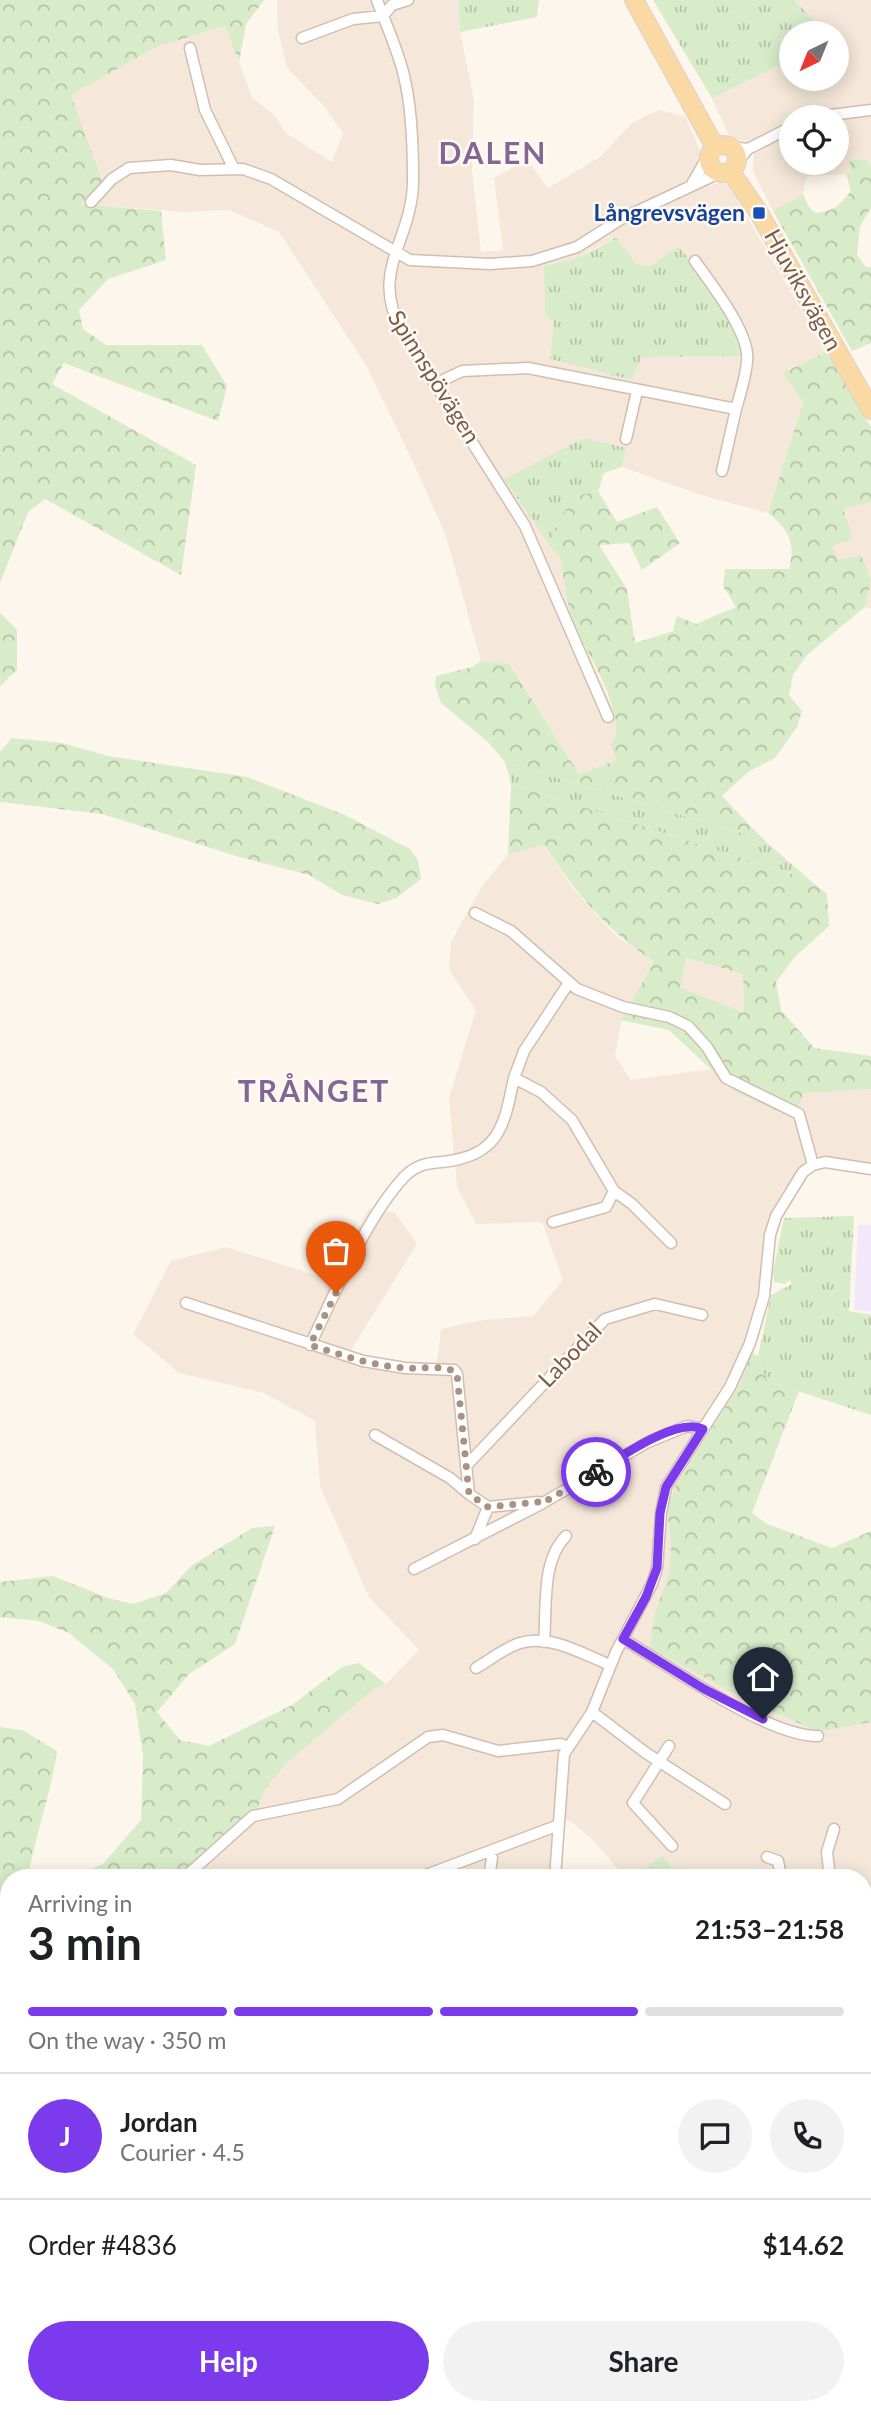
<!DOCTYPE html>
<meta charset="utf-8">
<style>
body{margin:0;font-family:Lato,sans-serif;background:#f2f2f2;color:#202124;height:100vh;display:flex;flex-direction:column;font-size:26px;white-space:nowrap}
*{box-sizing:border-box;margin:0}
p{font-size:23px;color:#757577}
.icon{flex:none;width:38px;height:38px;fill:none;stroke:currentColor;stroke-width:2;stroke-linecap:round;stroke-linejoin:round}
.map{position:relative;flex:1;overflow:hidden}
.sheet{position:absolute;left:0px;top:1869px;width:872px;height:546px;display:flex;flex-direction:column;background:#fff;border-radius:28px 28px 0 0;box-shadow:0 4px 18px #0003}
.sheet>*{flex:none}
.needle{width:46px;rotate:223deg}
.buttons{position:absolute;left:779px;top:21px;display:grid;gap:14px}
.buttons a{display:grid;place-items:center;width:70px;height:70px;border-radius:50%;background:#fff;box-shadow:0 4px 18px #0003;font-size:35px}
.pin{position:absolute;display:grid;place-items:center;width:60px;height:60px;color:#fff;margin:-72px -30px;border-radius:50% 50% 50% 0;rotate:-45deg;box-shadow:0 0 7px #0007}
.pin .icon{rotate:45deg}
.courier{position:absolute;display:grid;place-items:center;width:70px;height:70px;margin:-35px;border:5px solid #7c3aed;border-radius:50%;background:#fff;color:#222;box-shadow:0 2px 9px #0007}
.summary em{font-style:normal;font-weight:700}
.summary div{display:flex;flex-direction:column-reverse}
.summary{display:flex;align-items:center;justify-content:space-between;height:119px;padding:0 28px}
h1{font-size:46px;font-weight:700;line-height:52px}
.bar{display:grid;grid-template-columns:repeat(4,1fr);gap:10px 7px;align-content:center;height:84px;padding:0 28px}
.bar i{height:9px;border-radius:5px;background:#e0e0e0}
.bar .selected{background:#7c3aed}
.bar p{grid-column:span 4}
.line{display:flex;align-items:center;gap:18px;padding:0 28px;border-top:2px solid #e0e0e0}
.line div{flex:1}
.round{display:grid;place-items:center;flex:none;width:74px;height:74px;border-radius:37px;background:#f2f2f2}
.cta{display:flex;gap:14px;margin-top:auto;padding:14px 28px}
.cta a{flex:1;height:80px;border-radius:42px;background:#7c3aed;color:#fff;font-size:28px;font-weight:700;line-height:80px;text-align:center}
.cta a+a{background:#f2f2f2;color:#202124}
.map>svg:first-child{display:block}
</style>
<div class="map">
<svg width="871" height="2415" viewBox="0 0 871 2415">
<defs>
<pattern id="grass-tufts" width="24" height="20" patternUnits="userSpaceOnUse" patternTransform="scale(1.75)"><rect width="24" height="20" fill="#d8ecc9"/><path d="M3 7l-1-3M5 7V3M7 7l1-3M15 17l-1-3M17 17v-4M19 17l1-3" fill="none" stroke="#b4c2a5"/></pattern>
<pattern id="forest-crowns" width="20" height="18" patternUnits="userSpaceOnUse" patternTransform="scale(1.75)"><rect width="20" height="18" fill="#d8ecc9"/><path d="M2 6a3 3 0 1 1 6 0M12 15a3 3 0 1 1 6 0" fill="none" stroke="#b4c2a5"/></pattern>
</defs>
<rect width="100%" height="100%" fill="#fdf6ec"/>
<path fill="#f5e8da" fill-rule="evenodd" d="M277 0H458L460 32 474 100 472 169 481 252 503 250 494 178 527 160 548 188 600 157 632 123 658 110 685 116 701 152 698 163 711 186 723 180 733 193 826 352 783 373 803 401 768 513 701 495 622 467 626 448 584 438 547 540 560 557 573 620 616 715 617 760 579 774 511 664 481 661 446 536 414 464 366 365 279 232 229 210 185 212 80 204 70 95 156 47 226 26 252 97 274 115 286 133 332 162 343 133 323 105 287 68 278 31ZM616 237 637 265 649 266 679 246 743 356 642 357 630 380 550 359 554 321 545 265 561 264 578 257Z
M794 0H871V167L866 159 850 160 853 174 807 176 803 194 773 211 753 171 754 151 747 142 729 136 712 98 791 60V79H836V33H827ZM791 117H836V163H791Z
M871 502V609L865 607 871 581 837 560 833 546 853 538 843 509Z
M543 845 576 892 616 936 654 962 621 1021 615 1056 631 1080 712 1069 735 1092 794 1119 804 1093 871 1089V1164L817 1156 807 1162 783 1215 774 1244 769 1300 758 1340 740 1384 675 1487 667 1507 671 1546 669 1573 655 1612 651 1648 744 1699 819 1732 871 1722V1955L863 1956V1878H680L662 1855 634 1878H626L592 1839 570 1821 558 1816 553 1878H181L256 1812 265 1789 287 1763 374 1689 386 1684 419 1650 369 1597 320 1486 315 1421 264 1393 179 1373 133 1334 171 1261 226 1247 331 1280 369 1208 395 1213 417 1244 350 1352 381 1361 437 1363 441 1329 483 1320 533 1316 563 1280 542 1222 476 1224 457 1187 449 1098 476 1010 449 970 451 942 480 889 508 854Z
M686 958 743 974 744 1013 679 987Z"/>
<path fill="#f3e8fa" d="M858 1225H871V1312L854 1310Z"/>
<path fill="url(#grass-tufts)" d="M458 0H539L537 17 460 32Z
M653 0H794L827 33H791V60L712 98Z
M616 237 637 265 649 266 679 246C699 275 741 321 744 356L642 357 631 380 550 359 554 321 545 316 544 265C571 263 594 251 616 237Z
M584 438 626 448 622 467 604 473 598 491 573 497 555 531 553 550 504 479Z
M505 762 764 840 810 880 511 784Z
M854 1216 849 1311 871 1315V1415L767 1381 758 1356 771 1295 792 1284 790 1280 784 1284 774 1282 773 1272 784 1218Z
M662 1855 680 1878H634Z
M871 1955V2082H863V1956Z
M863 2097 871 2099V2415H731L729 2411 712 2415H563L545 2406H863V2279L866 2273 863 2249Z"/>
<path fill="url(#forest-crowns)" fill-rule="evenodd" d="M0 0H264L246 24 239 62 225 26 156 47 71 95 102 181 80 204 161 211 166 260 108 279 79 310 83 329 106 345H202L227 386 218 421 64 363 52 384 196 465 181 575 45 499 28 512 0 583Z
M866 159 871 167V208L860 226 857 255 866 267H871V343L852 351 773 211 803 194 809 207 815 213C833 212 840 205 851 191L846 174H852L849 160Z
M826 352 871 427V502L843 509 853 538 833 546 837 560 861 555 871 581 865 607 807 655 793 675 789 695 802 711 797 727 775 758 748 772 722 796 764 840 505 762 489 743 441 703 435 686 436 676 472 667 481 661 510 664 579 774 617 760 611 745C631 715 584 651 573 621 566 601 564 578 560 557L553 550 554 531 573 497 598 491 617 522 657 507 680 543 642 570 629 543 599 545 627 589 635 643 673 631 677 616 696 624 736 607 723 586 725 569H789C796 543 789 529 768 513L803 402 783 373Z
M0 613 17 630V670L0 686Z
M12 738 62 743 108 756 247 777 345 815 410 849 418 860 421 879 396 898 378 904 342 895 309 875 236 856 102 814 0 802V752Z
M511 784 810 880 827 894 829 926 794 958 776 982 781 1010 814 1048 871 1056V1089L804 1093 794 1119 735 1092 669 1030 621 1020 654 962C602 926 579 896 544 845L508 854ZM686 958 743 974 744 1013 680 987Z
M752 1353 758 1356 767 1381 799 1391 752 1513 767 1524 832 1548 871 1531V1722L819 1732 744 1699 650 1648 655 1612 669 1573 671 1546 667 1507 675 1487 740 1384Z
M275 1526 235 1644 189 1674 157 1712 180 1740 209 1746 292 1705 342 1667 359 1663 386 1684 374 1689 287 1763 265 1789 256 1812 181 1878H69L103 1864 141 1820 143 1756 135 1704 113 1669 69 1633 39 1621 0 1617V1582L53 1576 108 1598 133 1604 166 1593 191 1566 252 1528Z
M0 1727 22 1730 57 1751C51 1795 35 1834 28 1878H9V2112L0 2113Z
M9 2263V2320L0 2328V2270Z
M278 2406H544L563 2415H339L312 2407Z"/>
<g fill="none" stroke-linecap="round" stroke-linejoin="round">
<defs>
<path id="street" d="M377 0C386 25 398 50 404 76 412 108 413 146 413 178 414 241 367 270 403 333L525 526 608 717
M302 38 353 19 383 16 392 5 408 0
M190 48 205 110 234 169
M815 117 871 110
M730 147 748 149
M737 162 748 149 791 127
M692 184 708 156
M91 202 112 179 129 168 171 165 200 170 243 169 271 179 410 260 490 264 532 261 577 247 621 219 719 173
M437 383 462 371 528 368 736 409C740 394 746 377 747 361 751 334 711 284 695 261
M626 439 637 391
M722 471 736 409
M475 913 511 931 577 989 623 1007 669 1017 688 1026 707 1047 726 1078 799 1114 813 1165
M568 984 524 1051 514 1078 541 1092 572 1120 614 1191 632 1204 671 1243
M553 1222 606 1207 614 1191
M186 1303 363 1361 405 1368 454 1370 457 1374 469 1494 488 1507 538 1502 541 1504
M310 1345C336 1292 364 1221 404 1177 416 1165 426 1163 442 1162 499 1156 504 1127 514 1078
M375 1435 450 1478 469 1494
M466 1466 605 1319 655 1304 702 1315
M475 1539 488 1507
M414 1569 541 1504 648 1442 687 1426 703 1429
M623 1639C668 1665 768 1737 818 1736
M544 1642C547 1607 541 1561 566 1536
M476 1668C490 1660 504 1648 520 1643 550 1634 583 1654 610 1665
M592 1712 646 1753 725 1804
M669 1746 633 1803 672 1846
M767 1857 778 1861 781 1878
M184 1878 253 1816 338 1799 428 1737 443 1735 498 1751 561 1744 568 1747
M418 1878 559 1825
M489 1878 492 1858 490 1851
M555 1878 564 1754 592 1712 616 1652 652 1584 657 1568 661 1513 666 1487 730 1387 750 1343 764 1296 770 1235 776 1216 803 1172 813 1165 825 1162 871 1169
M830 1878 827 1852 834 1829
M863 1951 871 1950
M863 2093 871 2095"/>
<path id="primary" d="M634 0 715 147
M709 159a14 14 0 1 1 28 0a14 14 0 1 1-28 0Z
M731 172 759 213 871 410"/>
</defs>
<use href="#street" stroke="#d1beb0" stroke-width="13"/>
<use href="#primary" stroke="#dad1cd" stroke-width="20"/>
<use href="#street" stroke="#fff" stroke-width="10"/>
<use href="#primary" stroke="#fbd9a5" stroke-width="18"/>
</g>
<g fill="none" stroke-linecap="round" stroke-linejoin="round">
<path stroke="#a89285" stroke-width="7" stroke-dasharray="0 12.6" d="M336 1293 310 1345C342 1355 375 1367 409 1368 422 1369 448 1364 457 1374L469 1494 488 1507 538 1502 541 1504 596 1472"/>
<path stroke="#7c3aed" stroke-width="9" d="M596 1472C619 1458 676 1417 703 1429L666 1487 660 1513 657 1568 646 1597 623 1639 704 1689 763 1719"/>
</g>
<rect fill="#1a4fb4" stroke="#fffaf3" stroke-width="2.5" x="752" y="206" width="14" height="14" rx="3.5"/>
<g text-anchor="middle" stroke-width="5" stroke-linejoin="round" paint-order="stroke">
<g font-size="23" font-weight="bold" fill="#164399" stroke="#fffaf3" text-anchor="end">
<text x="745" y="221">Långrevsvägen</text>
</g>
<g font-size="23" fill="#7a5c4d" stroke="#fffaf3">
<text transform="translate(803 290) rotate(61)" y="8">Hjuviksvägen</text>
<text transform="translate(434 377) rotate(58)" y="8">Spinnspövägen</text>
<text transform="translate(570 1355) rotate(-46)" y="8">Labodal</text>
</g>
<g font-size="30" font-weight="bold" letter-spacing="2" fill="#846695" stroke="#fffaf3">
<text x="493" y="164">DALEN</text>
<text x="314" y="1102">TRÅNGET</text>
</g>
</g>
</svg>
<div class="buttons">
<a><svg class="needle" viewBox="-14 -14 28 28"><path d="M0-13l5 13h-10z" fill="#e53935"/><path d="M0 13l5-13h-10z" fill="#757577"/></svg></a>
<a><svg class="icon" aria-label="locate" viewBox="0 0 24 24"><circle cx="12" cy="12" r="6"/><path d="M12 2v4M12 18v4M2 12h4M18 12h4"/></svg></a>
</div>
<div class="pin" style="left:336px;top:1293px;background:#ea580c"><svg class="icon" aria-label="bag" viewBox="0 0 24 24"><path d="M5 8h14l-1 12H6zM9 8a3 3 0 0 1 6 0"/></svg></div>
<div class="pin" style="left:763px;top:1719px;background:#1f2937"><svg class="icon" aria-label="home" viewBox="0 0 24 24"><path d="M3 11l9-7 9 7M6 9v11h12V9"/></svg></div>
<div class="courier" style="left:596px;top:1472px"><svg class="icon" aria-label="bike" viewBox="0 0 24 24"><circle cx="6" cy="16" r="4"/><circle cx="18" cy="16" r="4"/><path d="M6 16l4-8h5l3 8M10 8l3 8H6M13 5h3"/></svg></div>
<section class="sheet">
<div class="summary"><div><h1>3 min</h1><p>Arriving in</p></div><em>21:53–21:58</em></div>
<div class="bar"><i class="selected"></i><i class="selected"></i><i class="selected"></i><i></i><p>On the way · 350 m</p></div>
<div class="line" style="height:126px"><b class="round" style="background:#7c3aed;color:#fff">J</b><div><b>Jordan</b><p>Courier · 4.5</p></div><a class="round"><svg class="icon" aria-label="chat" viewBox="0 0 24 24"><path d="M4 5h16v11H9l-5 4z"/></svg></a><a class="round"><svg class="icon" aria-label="phone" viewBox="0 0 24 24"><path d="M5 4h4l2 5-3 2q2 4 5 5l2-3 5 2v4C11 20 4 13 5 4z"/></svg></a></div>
<div class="line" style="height:91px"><div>Order #4836</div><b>$14.62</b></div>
<div class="cta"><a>Help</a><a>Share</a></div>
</section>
</div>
